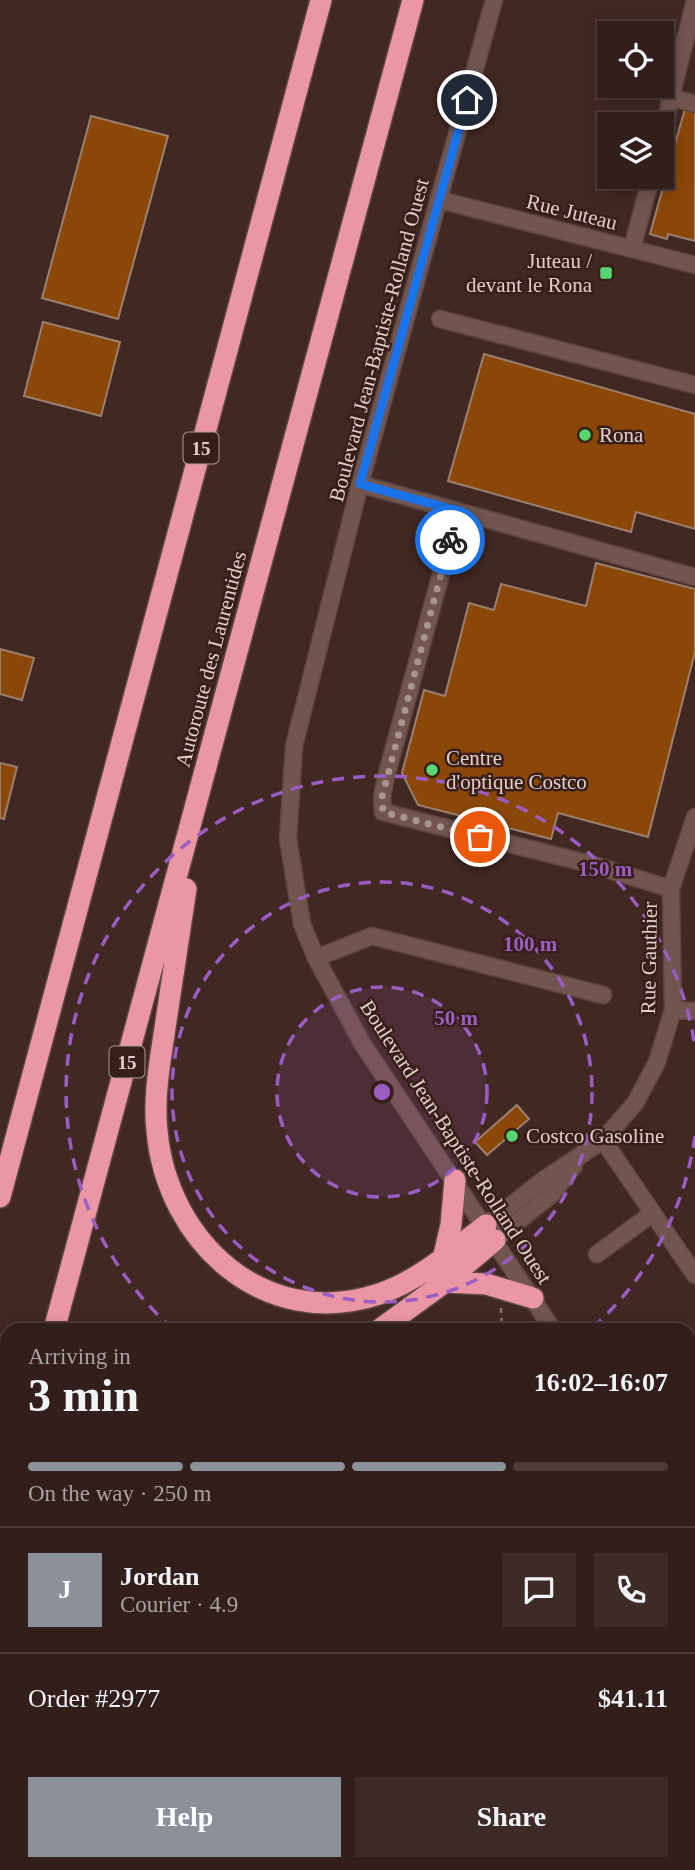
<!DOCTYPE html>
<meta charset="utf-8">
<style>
body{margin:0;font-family:Georgia,serif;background:#3d2b27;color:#f1f3f6;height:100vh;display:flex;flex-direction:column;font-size:26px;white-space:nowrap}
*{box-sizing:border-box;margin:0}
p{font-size:23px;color:#a8a2a2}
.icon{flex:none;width:38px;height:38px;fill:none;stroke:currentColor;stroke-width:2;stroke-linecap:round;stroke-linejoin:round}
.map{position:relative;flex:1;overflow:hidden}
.drawer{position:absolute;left:0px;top:1323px;width:696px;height:548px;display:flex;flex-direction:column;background:#321e1a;border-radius:21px 21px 0 0;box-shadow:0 4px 18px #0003,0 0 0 2px #4d3c39}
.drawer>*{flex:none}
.fabs{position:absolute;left:597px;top:21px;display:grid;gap:14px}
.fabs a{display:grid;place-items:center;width:77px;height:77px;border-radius:0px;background:#321e1a;box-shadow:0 4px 18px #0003,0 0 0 2px #4d3c39;font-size:35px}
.pin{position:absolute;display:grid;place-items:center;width:60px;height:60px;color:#fff;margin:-30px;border:4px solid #fff;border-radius:50%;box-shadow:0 2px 7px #0007}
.courier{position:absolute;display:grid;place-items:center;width:70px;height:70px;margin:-35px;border:5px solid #1a73e8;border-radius:50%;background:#fff;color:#222;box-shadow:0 2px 9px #0007}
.headline em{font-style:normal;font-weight:700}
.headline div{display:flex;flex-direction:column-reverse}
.headline{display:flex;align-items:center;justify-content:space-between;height:119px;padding:0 28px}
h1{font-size:46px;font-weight:700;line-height:52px}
.bar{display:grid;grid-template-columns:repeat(4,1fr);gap:10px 7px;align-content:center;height:84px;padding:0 28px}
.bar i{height:9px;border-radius:5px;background:#4d3c39}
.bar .selected{background:#8c9099}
.bar p{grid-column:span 4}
.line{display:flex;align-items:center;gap:18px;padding:0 28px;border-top:2px solid #4d3c39}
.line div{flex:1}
.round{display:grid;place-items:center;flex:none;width:74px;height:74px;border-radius:0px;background:#3d2b27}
.action{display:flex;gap:14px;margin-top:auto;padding:14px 28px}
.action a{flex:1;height:80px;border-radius:0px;background:#8c9099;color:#fff;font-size:28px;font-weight:700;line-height:80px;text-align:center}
.action a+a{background:#3d2b27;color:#f1f3f6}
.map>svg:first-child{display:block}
</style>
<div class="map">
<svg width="695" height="1870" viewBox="0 0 695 1870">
<rect width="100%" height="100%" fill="#422823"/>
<path fill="#8b4708" stroke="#9b806f" stroke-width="2" d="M686 105 695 107V241L668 234 667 239 650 234Z
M91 116 168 136 118 319 42 298Z
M43 322 120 342 101 416 24 396Z
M484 354 695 414V529L636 512 631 532 448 481Z
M596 563 695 589V652L648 837 558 813 551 839 418 805 402 773 424 690 445 696 469 603 494 610 501 584 586 606Z
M0 649 34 658 22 700 0 694Z
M0 763 17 767 4 819 0 818Z
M517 1105 529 1119 487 1155 475 1142Z
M695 1818V1870H678L674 1864H690V1822Z
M14 1864H124L114 1870H18Z"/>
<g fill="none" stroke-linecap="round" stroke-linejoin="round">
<defs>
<path id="minor" d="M494 0 360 484 294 746 288 839 302 924 316 958 362 1043 553 1330
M671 97 695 104
M662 134 695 0
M440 200 695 265
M632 249 651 177
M440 319 695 385
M360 484 695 577
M458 511 386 777 382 797 383 812 594 865 671 889
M316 958 372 936 603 995
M673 1010 695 1011
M603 1140 695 1275
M486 1225 542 1181 603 1140 636 1102 657 1062 673 1010 671 889 695 817
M495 1240 552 1194 574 1166
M597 1254 653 1213
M690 1539 695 1548
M690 1678 695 1671
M690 1715 695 1711
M0 1835 7 1812
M230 1864 234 1870
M653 1864 657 1870
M474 1870 482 1864
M520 1870 526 1864"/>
<path id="highway" d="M186 889C179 933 173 977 166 1021 161 1057 153 1094 157 1131 167 1242 265 1332 379 1294 419 1281 453 1250 486 1225
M0 1197 321 0
M444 1255 451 1225 455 1180
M445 1282 486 1284 533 1298
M54 1330 413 0
M379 1330 445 1282 495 1240
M0 1533 7 1507
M0 1667 7 1650"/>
</defs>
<use href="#minor" stroke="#5c4541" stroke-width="19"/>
<use href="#highway" stroke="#5c4541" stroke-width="24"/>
<path stroke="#8a746f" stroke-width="2.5" stroke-dasharray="5 5" stroke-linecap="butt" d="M501 1308 502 1330
M690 1737 695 1733"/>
<use href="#minor" stroke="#73554f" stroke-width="16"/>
<use href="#highway" stroke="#ea96a5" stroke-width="21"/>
</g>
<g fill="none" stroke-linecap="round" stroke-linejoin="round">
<path stroke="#a99590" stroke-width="7" stroke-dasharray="0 12.6" d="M450 540 382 797 383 812 480 837"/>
<path stroke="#1a73e8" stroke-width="9" d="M450 540 458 511 360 484 467 100"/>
</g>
<circle cx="382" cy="1092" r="105" fill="#9a5dc3" fill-opacity=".12"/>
<g fill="none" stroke="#9a5dc3" stroke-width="3.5" stroke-dasharray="12 9">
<circle cx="382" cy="1092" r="105"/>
<circle cx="382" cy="1092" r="210"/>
<path d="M695 1136A316 316 0 0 1 591 1329M173 1329A316 316 0 1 1 695 1048"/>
</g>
<g fill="#57d570" stroke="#371e19" stroke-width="2.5">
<rect x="599" y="266" width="14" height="14" rx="3.5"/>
<circle cx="585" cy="435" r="7"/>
<circle cx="432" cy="770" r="7"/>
<circle cx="512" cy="1136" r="7"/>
</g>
<g text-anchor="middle" stroke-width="5" stroke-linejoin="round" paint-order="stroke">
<g fill="#371e19" stroke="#ae9a96" stroke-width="2">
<rect x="183.5" y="432.5" width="35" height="31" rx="5"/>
<rect x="109.5" y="1046.5" width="35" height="31" rx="5"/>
</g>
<g font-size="19" font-weight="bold" fill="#e1cfcb">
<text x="201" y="455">15</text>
<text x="127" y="1069">15</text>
</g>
<g font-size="21" fill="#e1cfcb" stroke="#371e19">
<text transform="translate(572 212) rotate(14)" y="7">Rue Juteau</text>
<text transform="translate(379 340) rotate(-75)" y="7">Boulevard Jean-Baptiste-Rolland Ouest</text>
<text transform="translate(211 659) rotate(-75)" y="7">Autoroute des Laurentides</text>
<text transform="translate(649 958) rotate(-89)" y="7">Rue Gauthier</text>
<text transform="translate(456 1142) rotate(57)" y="7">Boulevard Jean-Baptiste-Rolland Ouest</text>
</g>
<g font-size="21" fill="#e1cfcb" stroke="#371e19" text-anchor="start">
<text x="592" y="268" text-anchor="end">Juteau /<tspan x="592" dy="24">devant le Rona</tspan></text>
<text x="599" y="442">Rona</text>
<text x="446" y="765">Centre<tspan x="446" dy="24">d'optique Costco</tspan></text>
<text x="526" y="1143">Costco Gasoline</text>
</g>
</g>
<circle cx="382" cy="1092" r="10" fill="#9a5dc3" stroke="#371e19" stroke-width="3.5"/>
<g font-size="21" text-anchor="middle" font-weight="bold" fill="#9a5dc3" stroke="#371e19" stroke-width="5" stroke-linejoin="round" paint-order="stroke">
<text x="605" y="876">150 m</text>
<text x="530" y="951">100 m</text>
<text x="456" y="1025">50 m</text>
</g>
</svg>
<div class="fabs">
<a><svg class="icon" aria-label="locate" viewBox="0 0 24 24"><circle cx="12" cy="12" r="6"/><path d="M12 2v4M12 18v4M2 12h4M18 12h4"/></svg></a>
<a><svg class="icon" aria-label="layers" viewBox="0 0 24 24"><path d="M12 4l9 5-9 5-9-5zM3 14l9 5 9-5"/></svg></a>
</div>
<div class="pin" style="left:480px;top:837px;background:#ea580c"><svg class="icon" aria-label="bag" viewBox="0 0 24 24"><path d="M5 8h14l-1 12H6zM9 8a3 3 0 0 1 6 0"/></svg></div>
<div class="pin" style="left:467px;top:100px;background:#1f2937"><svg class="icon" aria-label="home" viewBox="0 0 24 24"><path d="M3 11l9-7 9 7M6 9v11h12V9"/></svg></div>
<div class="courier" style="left:450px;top:540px"><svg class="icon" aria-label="bike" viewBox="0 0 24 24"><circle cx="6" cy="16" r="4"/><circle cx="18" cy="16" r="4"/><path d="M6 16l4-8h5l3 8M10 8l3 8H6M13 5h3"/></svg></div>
<section class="drawer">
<div class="headline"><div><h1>3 min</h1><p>Arriving in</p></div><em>16:02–16:07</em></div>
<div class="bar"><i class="selected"></i><i class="selected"></i><i class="selected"></i><i></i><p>On the way · 250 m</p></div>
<div class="line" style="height:126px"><b class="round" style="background:#8c9099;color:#fff">J</b><div><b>Jordan</b><p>Courier · 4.9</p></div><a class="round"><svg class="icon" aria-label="chat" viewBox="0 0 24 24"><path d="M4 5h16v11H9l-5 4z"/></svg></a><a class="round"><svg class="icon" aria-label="phone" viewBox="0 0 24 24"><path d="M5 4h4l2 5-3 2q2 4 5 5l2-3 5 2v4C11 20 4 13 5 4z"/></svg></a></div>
<div class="line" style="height:91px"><div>Order #2977</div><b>$41.11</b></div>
<div class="action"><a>Help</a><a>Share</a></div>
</section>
</div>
